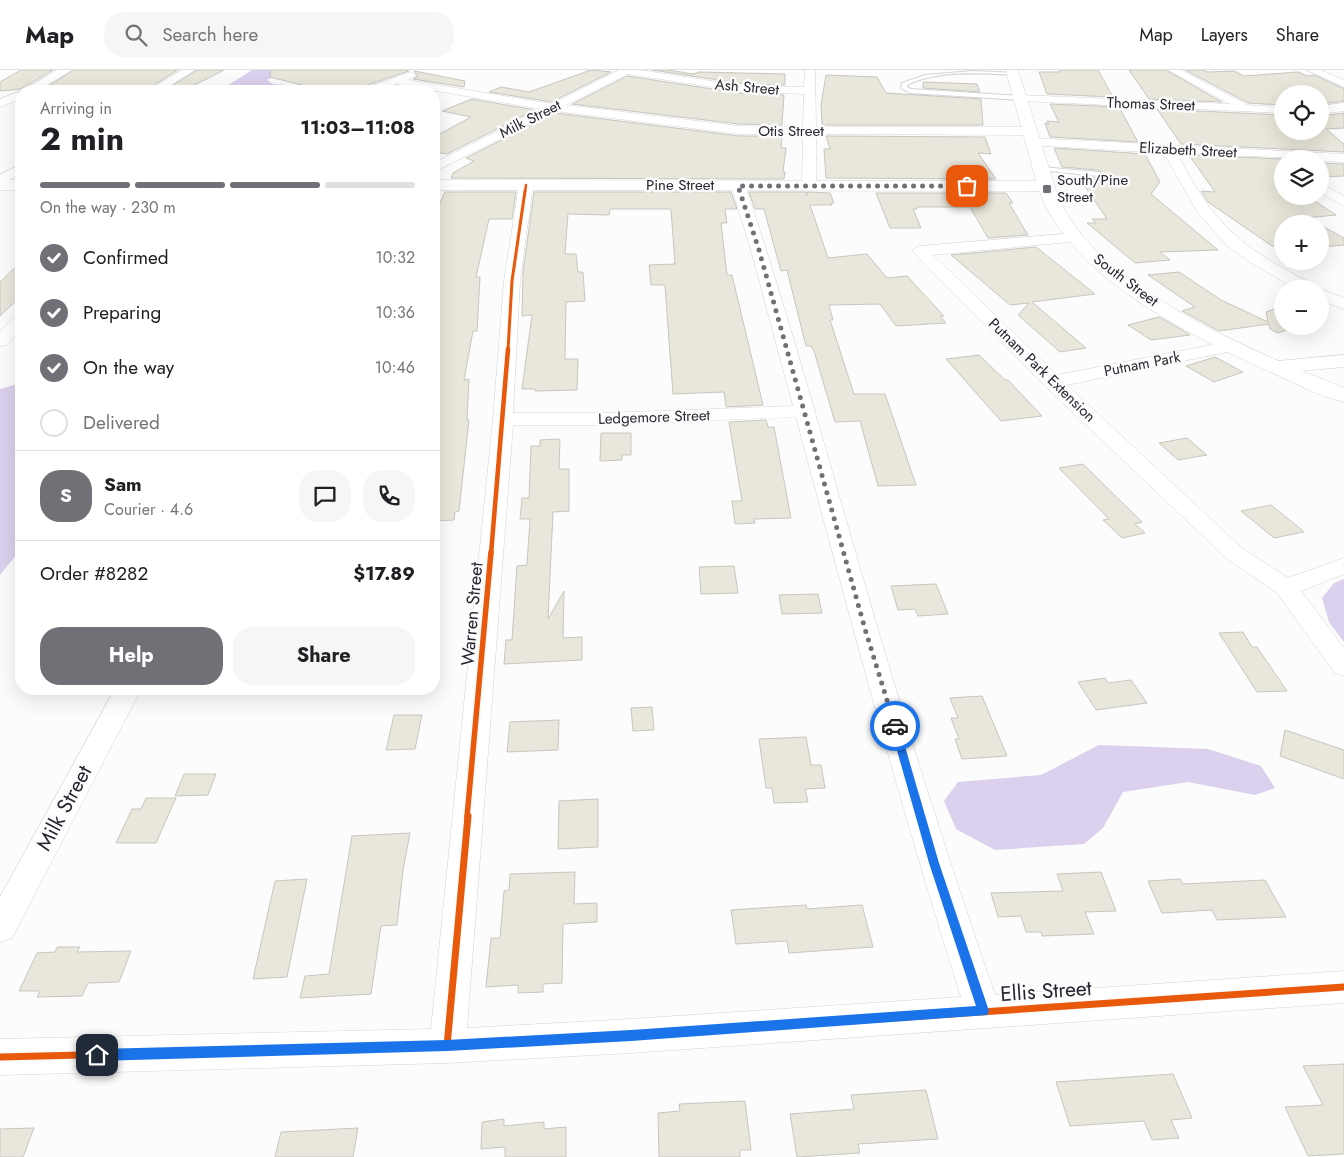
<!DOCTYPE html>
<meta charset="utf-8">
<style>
body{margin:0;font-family:Jost,sans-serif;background:#f6f6f6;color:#202124;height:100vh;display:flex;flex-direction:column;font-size:19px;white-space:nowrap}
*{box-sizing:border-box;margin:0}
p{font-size:16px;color:#757577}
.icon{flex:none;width:28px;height:28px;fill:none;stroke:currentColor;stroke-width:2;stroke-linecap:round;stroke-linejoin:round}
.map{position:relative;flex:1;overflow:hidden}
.drawer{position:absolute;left:15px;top:15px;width:425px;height:610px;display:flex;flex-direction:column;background:#fff;border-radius:20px;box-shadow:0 5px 20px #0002}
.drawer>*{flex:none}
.controls{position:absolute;left:1274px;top:15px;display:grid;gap:10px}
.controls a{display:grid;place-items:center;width:55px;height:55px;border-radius:50%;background:#fff;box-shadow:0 5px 20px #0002;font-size:25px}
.pin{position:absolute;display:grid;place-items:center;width:42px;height:42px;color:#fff;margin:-21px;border-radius:10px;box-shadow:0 2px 8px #0006}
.courier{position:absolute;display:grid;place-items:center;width:50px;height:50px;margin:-25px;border:4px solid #1a73e8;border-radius:50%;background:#fff;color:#222;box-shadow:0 1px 6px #0007}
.head em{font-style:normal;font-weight:700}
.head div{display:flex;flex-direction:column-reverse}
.head{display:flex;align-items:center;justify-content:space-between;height:85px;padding:0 25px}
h1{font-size:32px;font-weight:700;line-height:38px}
.bar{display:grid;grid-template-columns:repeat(4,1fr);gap:8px 5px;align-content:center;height:60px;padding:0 25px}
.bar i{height:6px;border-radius:4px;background:#e0e0e0}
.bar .active{background:#727077}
.bar p{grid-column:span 4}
.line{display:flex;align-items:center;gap:12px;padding:0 25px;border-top:1px solid #e0e0e0}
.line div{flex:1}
.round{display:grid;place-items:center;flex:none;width:52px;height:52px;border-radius:20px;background:#f6f6f6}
ol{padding:0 25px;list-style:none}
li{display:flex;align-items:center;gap:15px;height:55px}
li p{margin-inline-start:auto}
li .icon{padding:5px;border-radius:50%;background:#727077;color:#fff;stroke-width:4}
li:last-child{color:#757577}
li i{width:28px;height:28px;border:2px solid #e0e0e0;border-radius:50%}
.cta{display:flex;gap:10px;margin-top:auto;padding:10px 25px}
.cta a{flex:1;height:58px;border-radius:20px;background:#727077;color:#fff;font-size:20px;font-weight:700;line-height:58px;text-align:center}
.cta a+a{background:#f6f6f6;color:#202124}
header{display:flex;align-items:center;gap:30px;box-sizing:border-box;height:70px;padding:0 25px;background:#fff;border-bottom:1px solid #e0e0e0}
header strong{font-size:24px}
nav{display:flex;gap:28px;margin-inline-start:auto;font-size:18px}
.search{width:350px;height:45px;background:#f6f6f6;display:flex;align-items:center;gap:12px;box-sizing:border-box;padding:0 18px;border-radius:20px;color:#757577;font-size:19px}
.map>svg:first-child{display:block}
</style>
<header>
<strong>Map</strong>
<div class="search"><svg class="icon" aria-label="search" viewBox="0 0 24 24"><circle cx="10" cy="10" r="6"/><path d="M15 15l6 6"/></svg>Search here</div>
<nav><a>Map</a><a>Layers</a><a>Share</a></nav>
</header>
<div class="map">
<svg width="1344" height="1087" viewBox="0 0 1344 1087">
<rect width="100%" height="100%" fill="#fbfcfb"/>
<path fill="#dbd0ed" d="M252 0H285L267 10 273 14 345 19V21H316L303 19 283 21H219Z
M21 313V479L0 505V319Z
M1344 509V572L1329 552 1322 528 1334 513Z
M1099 675 1208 679 1261 696 1275 718 1255 725 1188 712 1123 722 1103 758 1084 774 995 780 956 759 944 731 958 712 1041 705Z"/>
<path fill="#e9e6db" stroke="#c7c6c0" d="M21 0H53L21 19 0 21V12Z
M74 0H178L149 18 142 17 136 21H40Z
M197 0H224L183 21 167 19Z
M271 0H406L409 1 362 17 359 21H325L270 7Z
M591 0 611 2 552 32 489 22 501 17 529 22Z
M652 0H668L693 4 699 2 785 4V15L745 14Z
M1060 0H1098L1113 27 1047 24 1039 2H1060Z
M1129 0H1166L1222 32 1149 29Z
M1185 0H1203L1208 2 1234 1 1244 6 1298 2 1307 6 1314 5 1344 19V31L1320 34V24H1282V35L1248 33Z
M414 1 465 11 464 17 413 9 418 6Z
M826 5 877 7 886 23 981 29 983 55H822L821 35Z
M627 6 745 24 784 25 782 55 739 54 572 34Z
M923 12 977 14 980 22 923 18Z
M472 29 535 40 447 84 434 82V67L471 47 442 41Z
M1050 34 1119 37 1138 72 1050 67 1045 53 1049 54 1047 51 1059 52Z
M1157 39 1282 45V61H1320V46L1344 43V58L1326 59 1344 74V82L1181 74Z
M555 43 739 66H782L781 78H786L783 102H785L784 109 451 108 453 103 474 91 466 88Z
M826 66 985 67 991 84 978 83 996 109 826 108 824 79H830Z
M1054 78 1145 84 1160 112 1151 124 1218 180 1160 182 1170 190 1135 193 1087 153H1096L1092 149H1107L1078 106 1098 108 1103 103 1098 100 1062 97Z
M1189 85 1282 89V126H1307L1336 145 1306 148 1317 154H1282V176H1272L1208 132 1201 121 1215 122Z
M1320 93 1344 94V106L1320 107Z
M445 122H516L512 149H489L476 207H480L477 261H473L464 310 469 309 467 350H469L459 441 455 442 454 450 434 451V139H437Z
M534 122H731L737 139H725L727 153H721L727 205H732L763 335 726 337 724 322 673 324 665 216 664 215H651L649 195 675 194 671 139H610L609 145 568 144 565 184H576L578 202H583L585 231 566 232 565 289H578L577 320 535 321V319H522L532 245 522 246 523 202Z
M749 122H806L807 126V122L830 123 834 133H831L832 135H810L828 188 867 184 887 208 907 206 944 246H940L946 253 896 256 880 234 829 235 833 250H830L854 324H885L916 415 878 416 860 351 835 352 814 281 811 276H806L787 200 781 201 764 139H755Z
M876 123H1006L1013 133H1009L1028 165 988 168 970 137H916L917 139H913L914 141 921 158H890Z
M1320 155 1344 168V175L1320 177Z
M1036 177 1095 224 1032 232 1086 278 1060 282 1018 245 1029 233 1010 235 951 185Z
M21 192V226L0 246V212Z
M1179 202 1221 230 1268 252 1266 242 1282 236V256H1299L1278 263 1270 259 1269 254 1219 261 1182 241 1195 237 1148 205Z
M1159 247 1182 260 1190 265 1151 270 1128 255Z
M979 285 1005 310H1008L1042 346 1001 351 946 289Z
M1215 287 1243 302 1214 312 1186 296Z
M766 350 768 357H774L791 448 754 449 755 453 735 454 732 431H742L729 352Z
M601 363H631V385H622V390L600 391Z
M1187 368 1207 385 1178 390 1159 373Z
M560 369 559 399H569V441L553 442 548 549 564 521 563 568 582 567V590L504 594 506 570H512L517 496 527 495 530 449H520L522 428H529L531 376H540V370Z
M1083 394 1142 452 1135 454 1145 463 1122 468 1103 450 1109 449 1059 398Z
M1271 435 1302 460 1304 462 1274 468 1241 441Z
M734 496 738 523 701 524 699 497Z
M936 514 948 544 918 546 915 539 898 540 891 516Z
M818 524 822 543 782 544 779 525Z
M1243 562 1252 577H1257L1287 621 1257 622 1219 563Z
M1105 608 1108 613 1131 610 1147 633 1096 640 1078 612Z
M982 626 1007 686 962 689 955 669H959L951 648H958L950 628Z
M652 637 654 660 633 661 631 638Z
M394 645H422L415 679 386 680Z
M559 650 558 680 507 682 510 652Z
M1285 660 1344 680V709L1280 686Z
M806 667 811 695H821L825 718 805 719 808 732 774 733 772 718H766L759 669Z
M184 704H216L208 725 175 726Z
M146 728H176L156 773H116L132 739H141Z
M598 729V777L558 779 559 731Z
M410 763 403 800 397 855 381 856 371 924 300 928 305 906 329 904 352 766Z
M575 802 574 834 597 833V852L563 854 562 913 543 914V922L518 923V915L486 917 491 868H500L504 821 509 820 510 804Z
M1101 802 1116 841 1085 842 1094 864 1042 866 1041 862H1026L1021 846 998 847 991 823 1063 821 1057 804Z
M307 809 287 907 253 909 275 811Z
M1180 809 1183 814 1265 810 1286 847 1217 850 1212 840 1162 843 1148 811Z
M806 835 807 839 862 835 873 877 789 883 787 871 736 874 731 840Z
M57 877H80L77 882 131 881 119 912 88 913 82 926 37 927 40 921H19L37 883 55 882Z
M1344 994V1084L1308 1086 1285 1037 1323 1035 1303 996Z
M1173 1004 1192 1048 1171 1050 1179 1068 1152 1070 1144 1051 1070 1056 1056 1012Z
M926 1020 938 1069 858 1074 860 1083 797 1087 790 1044 854 1039 851 1025Z
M745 1031 751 1080H740V1087H659L658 1043 680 1041 679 1034Z
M504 1049V1056L544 1052V1059L566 1057V1087H505V1077L481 1079 482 1052Z
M34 1058 23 1087H0V1059Z
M358 1058 353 1087H275L281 1062Z"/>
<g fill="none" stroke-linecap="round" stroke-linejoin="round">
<defs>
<path id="service" d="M973 1 1016 3 1013 5C980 3 937 0 907 15V17L911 19 1020 26 1023 28 1020 30 910 23 901 18 902 13 925 5Z
M1041 97 1098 102 1101 104 1098 106 1039 100V98Z"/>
<path id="minor" d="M182 0H195L161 21H147Z
M619 0H640L745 16 804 17 805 0H815L816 57H1030L1036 61 1030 65 816 64V115L809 119 802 115 803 64H739L555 41 434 102V93L541 39 396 14 377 21H361L363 19 411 2 416 5 408 10 552 34ZM627 4 745 22 804 24 803 57 739 56 566 35Z
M1168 0H1181L1247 35 1282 37V43L1020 31 1014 28 1020 25 1230 34Z
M1307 0H1321L1344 10V17Z
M1344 33V41L1320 44V36Z
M1032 68 1344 84V92L1320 91V89L1177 83C1214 156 1243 179 1315 215L1317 219H1296L1250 192 1225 174 1196 140 1164 83 1028 75 1026 72 1028 69Z
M21 94V104L0 115V105Z
M526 111 533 115 520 211 513 343H604L793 336 751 180 731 115 738 111 745 115C794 260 833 409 877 556 913 680 953 802 995 925L1344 901V933L631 983 447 993 0 1005V969L431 959 493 349 504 211 519 115ZM796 347C848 541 900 735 961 927L631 949 467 958 513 355H604Z
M1320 113 1344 126V136L1320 123Z
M1075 163 1080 165 1083 168 1080 171 933 185 1057 305 1232 271 1238 272 1241 276 1238 280 1232 281 1067 315 1242 478 1288 508 1344 488V504L1301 521 1344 578V606L1335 603 1277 523 1226 488 1045 316 912 181 915 178 920 176Z
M1320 219 1344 228V239L1320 230Z
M21 246V260L6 275 0 276V261L15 247Z
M1344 285V297L1278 303 1271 301 1269 297 1271 293 1278 291Z
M115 619H141L12 868 0 872V827Z"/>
<path id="tertiary" d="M0 110H21V120H0Z
M434 110 1046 111 1051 113 1054 116 1051 119 1046 121 434 120Z"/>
<path id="secondary" d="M57 0H72L37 21H22Z
M1006 0H1018L1058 127C1098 219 1255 282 1344 318V332C1321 327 1299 315 1277 305 1201 271 1091 218 1049 142 1039 124 1034 104 1029 84 1021 56 1013 28 1006 0Z
M21 21V29L0 37V29Z"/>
</defs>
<use href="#service" stroke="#d4d3d8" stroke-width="2"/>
<use href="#minor" stroke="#d4d3d8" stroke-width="1"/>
<use href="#tertiary" stroke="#d4d3d8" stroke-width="1"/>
<use href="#secondary" stroke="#d4d3d8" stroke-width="1"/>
<use href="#service" fill="#fefffe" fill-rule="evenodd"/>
<use href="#minor" fill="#fefffe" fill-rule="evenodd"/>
<use href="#tertiary" fill="#fefffe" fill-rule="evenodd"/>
<use href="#secondary" fill="#fefffe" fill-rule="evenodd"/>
<defs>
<path id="cycleway-far4" d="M525 122 526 115"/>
<path id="cycleway-far3" d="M508 280 512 211 525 121"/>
<path id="cycleway-far2" d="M491 484 508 279"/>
<path id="cycleway-far1" d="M467 747 491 482"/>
<path id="cycleway" d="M447 976 468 746
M0 987 447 976 631 966 1344 917"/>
</defs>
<use href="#cycleway-far4" stroke="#fbfcfb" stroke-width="4"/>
<use href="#cycleway-far3" stroke="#fbfcfb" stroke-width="5"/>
<use href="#cycleway-far2" stroke="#fbfcfb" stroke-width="7"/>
<use href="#cycleway-far1" stroke="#fbfcfb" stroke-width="9"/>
<use href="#cycleway" stroke="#fbfcfb" stroke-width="10"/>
<use href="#cycleway-far4" stroke="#e8590c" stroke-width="2.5"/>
<use href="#cycleway-far3" stroke="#e8590c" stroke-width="3"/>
<use href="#cycleway-far2" stroke="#e8590c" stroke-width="4.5"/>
<use href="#cycleway-far1" stroke="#e8590c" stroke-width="5.5"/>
<use href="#cycleway" stroke="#e8590c" stroke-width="7"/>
</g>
<path fill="#1a73e8" d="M895 652 899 656 939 793 989 941 987 945 631 971 447 981 97 991 93 989 91 985 93 981 97 979 447 970 631 960 976 936 929 793 890 656Z"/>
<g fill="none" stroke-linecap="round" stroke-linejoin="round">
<path stroke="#727077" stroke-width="5" stroke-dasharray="0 9" d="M895 656 865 559 759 180 738 116H967"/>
</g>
<rect fill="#727077" stroke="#fbfcfb" stroke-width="2" x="1042" y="114" width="10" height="10" rx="2.5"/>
<g text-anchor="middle" stroke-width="5" stroke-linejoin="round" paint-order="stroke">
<g font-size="15" fill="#292530" stroke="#fbfcfb">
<text transform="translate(747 17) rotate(5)" y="5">Ash Street</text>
<text transform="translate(1151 34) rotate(2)" y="5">Thomas Street</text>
<text transform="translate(530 49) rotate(-27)" y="5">Milk Street</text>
<text x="791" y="66">Otis Street</text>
<text transform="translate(1188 80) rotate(3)" y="5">Elizabeth Street</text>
<text x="680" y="120">Pine Street</text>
<text transform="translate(1126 210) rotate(37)" y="5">South Street</text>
<text transform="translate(1142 294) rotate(-11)" y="5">Putnam Park</text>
<text transform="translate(1042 300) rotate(44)" y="5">Putnam Park Extension</text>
<text transform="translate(654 347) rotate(-2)" y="5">Ledgemore Street</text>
</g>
<g font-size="15" fill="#292530" stroke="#fbfcfb" text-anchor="start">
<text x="1057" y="115">South/Pine<tspan x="1057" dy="17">Street</tspan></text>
</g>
<g font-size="18" fill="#292530" stroke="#fbfcfb">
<text transform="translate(472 544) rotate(-85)" y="6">Warren Street</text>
</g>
<g font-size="21" fill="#292530" stroke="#fbfcfb">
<text transform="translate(64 738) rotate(-62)" y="7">Milk Street</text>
<text transform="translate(1046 921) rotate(-4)" y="7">Ellis Street</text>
</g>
</g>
</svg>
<div class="controls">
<a><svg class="icon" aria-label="locate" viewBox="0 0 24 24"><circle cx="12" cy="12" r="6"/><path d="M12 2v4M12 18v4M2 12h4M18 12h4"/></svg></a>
<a><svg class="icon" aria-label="layers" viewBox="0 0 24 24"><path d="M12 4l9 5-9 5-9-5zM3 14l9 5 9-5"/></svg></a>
<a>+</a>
<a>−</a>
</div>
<div class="pin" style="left:967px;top:116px;background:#ea580c"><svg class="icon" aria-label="bag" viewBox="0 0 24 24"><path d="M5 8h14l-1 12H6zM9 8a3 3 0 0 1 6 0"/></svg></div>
<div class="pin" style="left:97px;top:985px;background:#1f2937"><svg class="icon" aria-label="home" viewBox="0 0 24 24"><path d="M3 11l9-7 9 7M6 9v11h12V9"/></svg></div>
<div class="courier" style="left:895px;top:656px"><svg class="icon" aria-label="car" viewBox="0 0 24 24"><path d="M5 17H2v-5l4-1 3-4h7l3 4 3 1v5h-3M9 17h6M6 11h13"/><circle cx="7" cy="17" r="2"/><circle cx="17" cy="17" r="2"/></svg></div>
<section class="drawer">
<div class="head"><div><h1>2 min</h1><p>Arriving in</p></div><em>11:03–11:08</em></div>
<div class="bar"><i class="active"></i><i class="active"></i><i class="active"></i><i></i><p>On the way · 230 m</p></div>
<ol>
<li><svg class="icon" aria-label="check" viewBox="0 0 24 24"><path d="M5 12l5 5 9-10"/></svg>Confirmed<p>10:32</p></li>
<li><svg class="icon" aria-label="check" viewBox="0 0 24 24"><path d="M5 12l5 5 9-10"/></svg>Preparing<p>10:36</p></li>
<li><svg class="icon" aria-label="check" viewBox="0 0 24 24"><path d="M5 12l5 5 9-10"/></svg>On the way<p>10:46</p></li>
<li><i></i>Delivered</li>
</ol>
<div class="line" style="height:90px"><b class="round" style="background:#727077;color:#fff">S</b><div><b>Sam</b><p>Courier · 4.6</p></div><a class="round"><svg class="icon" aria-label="chat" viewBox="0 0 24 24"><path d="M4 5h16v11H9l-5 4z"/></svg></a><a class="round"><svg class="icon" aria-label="phone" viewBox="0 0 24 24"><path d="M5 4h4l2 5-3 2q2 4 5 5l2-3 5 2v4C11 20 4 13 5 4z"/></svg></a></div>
<div class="line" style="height:65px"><div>Order #8282</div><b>$17.89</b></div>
<div class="cta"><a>Help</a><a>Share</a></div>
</section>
</div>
